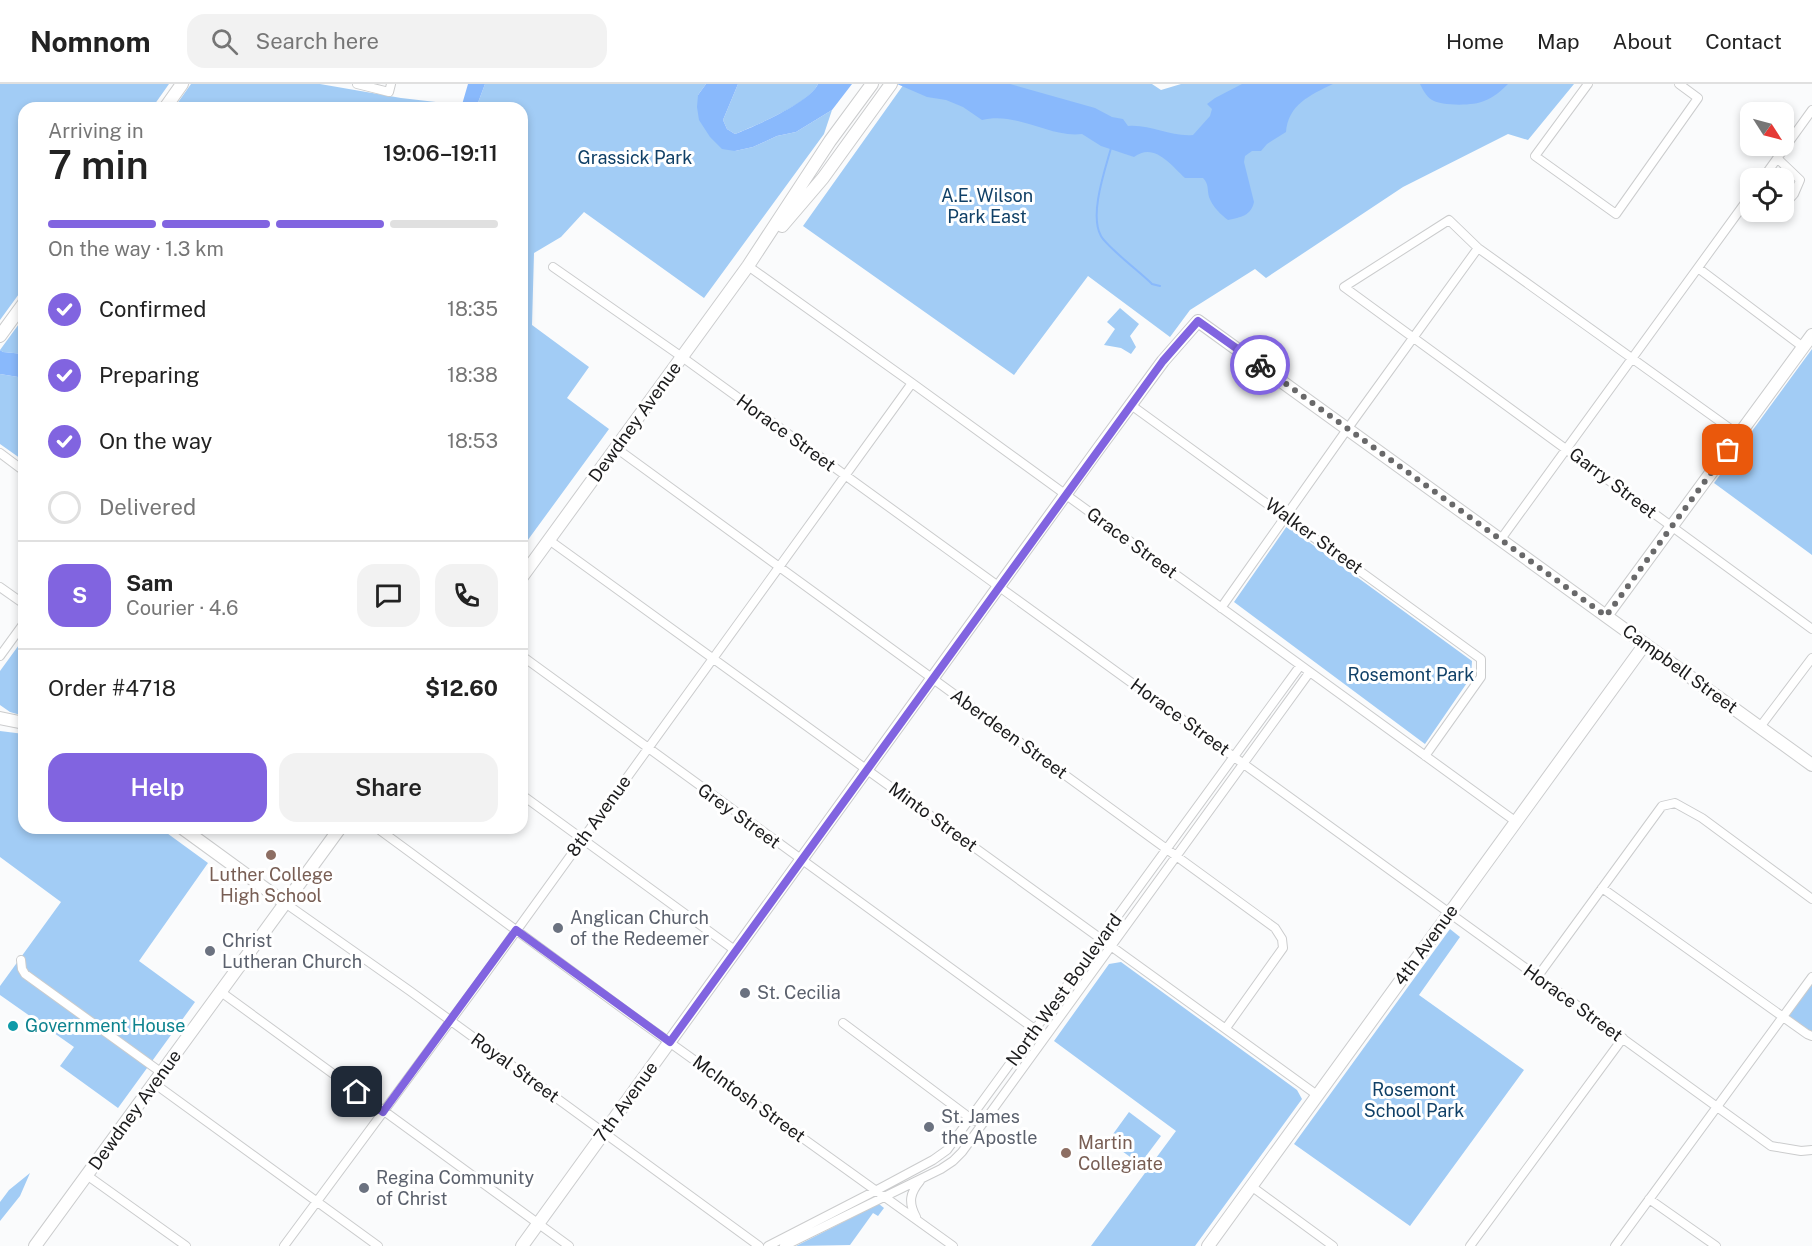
<!DOCTYPE html>
<meta charset="utf-8">
<style>
body{margin:0;font-family:"Public Sans",sans-serif;background:#f2f2f2;color:#222;height:100vh;display:flex;flex-direction:column;font-size:22px;white-space:nowrap}
*{box-sizing:border-box;margin:0}
p{font-size:20px;color:#767676}
.icon{flex:none;width:33px;height:33px;fill:none;stroke:currentColor;stroke-width:2;stroke-linecap:round;stroke-linejoin:round}
.map{position:relative;flex:1;overflow:hidden}
.panel{position:absolute;left:18px;top:18px;width:510px;height:732px;display:flex;flex-direction:column;background:#fff;border-radius:18px;box-shadow:0 3px 9px #0003}
.panel>*{flex:none}
.needle{width:39px;rotate:126deg}
.controls{position:absolute;left:1740px;top:18px;display:grid;gap:12px}
.controls a{display:grid;place-items:center;width:54px;height:54px;border-radius:12px;background:#fff;box-shadow:0 3px 9px #0003;font-size:30px}
.pin{position:absolute;display:grid;place-items:center;width:51px;height:51px;color:#fff;margin:-26px;border-radius:12px;box-shadow:0 3px 9px #0006}
.courier{position:absolute;display:grid;place-items:center;width:60px;height:60px;margin:-30px;border:4px solid #8164e0;border-radius:50%;background:#fff;color:#222;box-shadow:0 2px 8px #0007}
.head em{font-style:normal;font-weight:600}
.head div{display:flex;flex-direction:column-reverse}
.head{display:flex;align-items:center;justify-content:space-between;height:102px;padding:0 30px}
h1{font-size:39px;font-weight:600;line-height:45px}
.bar{display:grid;grid-template-columns:repeat(4,1fr);gap:9px 6px;align-content:center;height:72px;padding:0 30px}
.bar i{height:8px;border-radius:4px;background:#e0e0e0}
.bar .selected{background:#8164e0}
.bar p{grid-column:span 4}
.line{display:flex;align-items:center;gap:15px;padding:0 30px;border-top:2px solid #e0e0e0}
.line div{flex:1}
.round{display:grid;place-items:center;flex:none;width:63px;height:63px;border-radius:18px;background:#f2f2f2}
ol{padding:0 30px;list-style:none}
li{display:flex;align-items:center;gap:18px;height:66px}
li p{margin-inline-start:auto}
li .icon{padding:6px;border-radius:50%;background:#8164e0;color:#fff;stroke-width:4}
li:last-child{color:#767676}
li i{width:33px;height:33px;border:3px solid #e0e0e0;border-radius:50%}
.cta{display:flex;gap:12px;margin-top:auto;padding:12px 30px}
.cta a{flex:1;height:69px;border-radius:18px;background:#8164e0;color:#fff;font-size:24px;font-weight:600;line-height:69px;text-align:center}
.cta a+a{background:#f2f2f2;color:#222}
header{display:flex;align-items:center;gap:36px;box-sizing:border-box;height:84px;padding:0 30px;background:#fff;border-bottom:2px solid #e0e0e0}
header strong{font-size:28px}
nav{display:flex;gap:33px;margin-inline-start:auto;font-size:21px}
.search{width:420px;height:54px;background:#f2f2f2;display:flex;align-items:center;gap:15px;box-sizing:border-box;padding:0 21px;border-radius:18px;color:#767676;font-size:22px}
.map>svg:first-child{display:block}
</style>
<header>
<strong>Nomnom</strong>
<div class="search"><svg class="icon" aria-label="search" viewBox="0 0 24 24"><circle cx="10" cy="10" r="6"/><path d="M15 15l6 6"/></svg>Search here</div>
<nav><a>Home</a><a>Map</a><a>About</a><a>Contact</a></nav>
</header>
<div class="map">
<svg width="1812" height="1162" viewBox="0 0 1812 1162">
<rect width="100%" height="100%" fill="#fafbfc"/>
<path fill="#a2ccf5" d="M0 0H169L152 24H24V203L0 236Z
M191 0H320L401 14 462 21 461 24H174Z
M485 0H706L698 11 735 67 753 63 777 52 796 48 832 26 824 50 704 214 584 128 561 153 534 169 532 241 589 283 567 314 609 345 522 464V232L524 226 522 213V24H476Z
M738 0H818C809 20 756 41 735 50L727 45 723 36Z
M904 0H1152L1161 6 1181 0H1574L1528 56 1508 50 1403 103 1266 194 1255 185 1190 226 1170 253 1088 192 1014 291 803 142Z
M1120 224 1139 240 1130 252 1136 263 1131 270 1121 264 1104 261 1115 245 1107 238Z
M24 233V270L3 268 0 266Z
M1812 265V471L1714 399Z
M0 290 24 294V377L0 360Z
M1287 442 1472 577 1471 593 1425 660 1234 518Z
M24 554V632L10 628 0 621V587Z
M0 647 24 650V744H160L208 779 139 877 195 918 118 1024 60 982 74 963 0 911V902L61 818 0 773Z
M1450 845 1460 853 1419 911 1524 986 1410 1142 1294 1060Z
M1121 878 1297 1006 1302 1015 1195 1162H1091L1176 1047 1054 957 1109 880Z
M1812 893V952L1783 932Z
M1129 1028 1161 1052 1140 1080 1108 1057Z
M30 1089 20 1112 0 1137V1118L9 1106Z
M879 1120 884 1124 878 1132 873 1129 850 1161 796 1162Z"/>
<path fill="#89b9fc" d="M468 0H485L476 24H461Z
M706 0H738L723 36 727 45 735 50C755 42 809 19 818 0H852L832 26 796 48 777 52 753 63 735 67 722 65 710 53 699 36 697 23 698 11Z
M897 0H1010L1095 24 1112 33 1123 35 1128 42C1150 40 1171 53 1193 51L1210 32 1212 25 1207 20 1215 14 1242 0H1333C1310 11 1288 21 1286 48L1267 60 1261 67H1252L1245 72 1244 78 1254 118C1251 132 1241 133 1228 136 1221 131 1212 122 1209 113 1207 105 1209 100 1203 94H1185C1170 80 1154 58 1134 73L1101 62 1082 50C1049 54 1016 27 982 36L963 23 946 16 927 13Z
M1420 0H1508C1501 7 1494 13 1484 17 1474 22 1441 22 1432 16 1426 12 1423 6 1420 0Z
M0 266 3 268 24 270V294L0 290Z"/>
<g fill="none" stroke-linecap="round" stroke-linejoin="round">
<path stroke="#89b9fc" stroke-width="2" d="M1111 64C1105 86 1089 131 1101 152 1107 163 1141 189 1152 200L1160 202"/>
<defs>
<path id="street" d="M357 0 389 8 391 0
M1588 0 1535 72 1616 130 1698 14 1679 0
M1778 75 1800 96 1794 110 1784 121
M1763 94 1812 26
M748 182 912 299 1515 737
M553 183 682 273 1771 1062 1801 1067 1812 1066
M1698 184 1803 263
M1131 321 1481 575V593L1425 672
M1739 351 1478 164 1449 136 1344 203 1812 545
M616 364 1275 844 1282 855 1283 864 1226 944
M0 369 24 387
M1501 455 1750 112
M549 456 1317 1011
M0 503 24 520
M1221 524 1348 344 1478 164
M0 572 24 539
M522 572 1040 949
M1760 643 1812 574
M522 711 736 867
M377 744 630 930 953 1162
M1602 804 1807 950 1812 952
M285 819 410 907 759 1162
M21 876 22 885 25 890 162 989
M1538 892 1662 722 1675 719 1702 734 1812 815
M221 908 569 1162
M843 939 974 1037
M155 1000 378 1162
M88 1092 186 1162
M1251 1102 1333 1162
M1649 1115 1716 1162
M916 1133C908 1118 910 1109 920 1097
M284 1162 483 893 912 299
M768 1162 877 1106 933 1076 947 1066 1300 582
M784 1162 941 1085 953 1077 962 1068 1309 589
M1470 1162 1623 954
M1615 1162 1812 893"/>
<path id="secondary" d="M165 24 182 0
M782 142 823 94 891 0
M0 252 24 219
M522 493 748 182 830 57 872 0
M1606 532 1812 251
M0 634 24 639
M182 744 285 819
M35 1162 340 744
M522 1162 1099 364 1163 277 1198 237 1812 681
M1208 1162 1645 560"/>
</defs>
<use href="#street" stroke="#cbcccd" stroke-width="10"/>
<use href="#secondary" stroke="#cbcccd" stroke-width="14"/>
<use href="#street" stroke="#fff" stroke-width="8"/>
<use href="#secondary" stroke="#fff" stroke-width="12"/>
</g>
<g fill="none" stroke-linecap="round" stroke-linejoin="round">
<path stroke="#69696a" stroke-width="6" stroke-dasharray="0 10.8" d="M1260 281 1606 532 1728 366"/>
<path stroke="#8164e0" stroke-width="8" d="M357 1008 383 1028 516 846 670 958 1163 277 1198 237 1260 281"/>
</g>
<g fill="#8d6e63" stroke="#fff" stroke-width="2">
<circle cx="271" cy="771" r="6"/>
<circle cx="1066" cy="1069" r="6"/>
</g>
<g fill="#6b7280" stroke="#fff" stroke-width="2">
<circle cx="558" cy="844" r="6"/>
<circle cx="210" cy="867" r="6"/>
<circle cx="745" cy="909" r="6"/>
<circle cx="929" cy="1043" r="6"/>
<circle cx="364" cy="1104" r="6"/>
</g>
<circle fill="#0f9aa8" stroke="#fff" stroke-width="2" cx="13" cy="942" r="6"/>
<g text-anchor="middle" stroke-width="6" stroke-linejoin="round" paint-order="stroke">
<g font-size="18" fill="#104067" stroke="#fff">
<text x="635" y="80">Grassick Park</text>
<text x="987" y="118">A.E. Wilson<tspan x="987" dy="21">Park East</tspan></text>
<text x="1411" y="597">Rosemont Park</text>
<text x="1414" y="1012">Rosemont<tspan x="1414" dy="21">School Park</tspan></text>
</g>
<g font-size="18" fill="#1b1b1c" stroke="#fff">
<text transform="translate(635 338) rotate(-54)" y="6">Dewdney Avenue</text>
<text transform="translate(786 349) rotate(36)" y="6">Horace Street</text>
<text transform="translate(1613 399) rotate(37)" y="6">Garry Street</text>
<text transform="translate(1314 452) rotate(36)" y="6">Walker Street</text>
<text transform="translate(1132 459) rotate(36)" y="6">Grace Street</text>
<text transform="translate(1680 585) rotate(36)" y="6">Campbell Street</text>
<text transform="translate(1180 633) rotate(36)" y="6">Horace Street</text>
<text transform="translate(1009 650) rotate(36)" y="6">Aberdeen Street</text>
<text transform="translate(599 732) rotate(-54)" y="6">8th Avenue</text>
<text transform="translate(739 732) rotate(36)" y="6">Grey Street</text>
<text transform="translate(933 733) rotate(36)" y="6">Minto Street</text>
<text transform="translate(1426 861) rotate(-54)" y="6">4th Avenue</text>
<text transform="translate(1064 906) rotate(-54)" y="6">North West Boulevard</text>
<text transform="translate(1573 919) rotate(36)" y="6">Horace Street</text>
<text transform="translate(515 984) rotate(36)" y="6">Royal Street</text>
<text transform="translate(749 1015) rotate(36)" y="6">McIntosh Street</text>
<text transform="translate(626 1018) rotate(-54)" y="6">7th Avenue</text>
<text transform="translate(135 1026) rotate(-54)" y="6">Dewdney Avenue</text>
</g>
<g font-size="18" fill="#785e54" stroke="#fff">
<text x="271" y="797">Luther College<tspan x="271" dy="21">High School</tspan></text>
<text x="1078" y="1065" text-anchor="start">Martin<tspan x="1078" dy="21">Collegiate</tspan></text>
</g>
<g font-size="18" fill="#5b616d" stroke="#fff" text-anchor="start">
<text x="570" y="840">Anglican Church<tspan x="570" dy="21">of the Redeemer</tspan></text>
<text x="222" y="863">Christ<tspan x="222" dy="21">Lutheran Church</tspan></text>
<text x="757" y="915">St. Cecilia</text>
<text x="941" y="1039">St. James<tspan x="941" dy="21">the Apostle</tspan></text>
<text x="376" y="1100">Regina Community<tspan x="376" dy="21">of Christ</tspan></text>
</g>
<g font-size="18" fill="#0d838f" stroke="#fff" text-anchor="start">
<text x="25" y="948">Government House</text>
</g>
</g>
</svg>
<div class="controls">
<a><svg class="needle" viewBox="-14 -14 28 28"><path d="M0-13l5 13h-10z" fill="#e53935"/><path d="M0 13l5-13h-10z" fill="#767676"/></svg></a>
<a><svg class="icon" aria-label="locate" viewBox="0 0 24 24"><circle cx="12" cy="12" r="6"/><path d="M12 2v4M12 18v4M2 12h4M18 12h4"/></svg></a>
</div>
<div class="pin" style="left:1728px;top:366px;background:#ea580c"><svg class="icon" aria-label="bag" viewBox="0 0 24 24"><path d="M5 8h14l-1 12H6zM9 8a3 3 0 0 1 6 0"/></svg></div>
<div class="pin" style="left:357px;top:1008px;background:#1f2937"><svg class="icon" aria-label="home" viewBox="0 0 24 24"><path d="M3 11l9-7 9 7M6 9v11h12V9"/></svg></div>
<div class="courier" style="left:1260px;top:281px"><svg class="icon" aria-label="bike" viewBox="0 0 24 24"><circle cx="6" cy="16" r="4"/><circle cx="18" cy="16" r="4"/><path d="M6 16l4-8h5l3 8M10 8l3 8H6M13 5h3"/></svg></div>
<section class="panel">
<div class="head"><div><h1>7 min</h1><p>Arriving in</p></div><em>19:06–19:11</em></div>
<div class="bar"><i class="selected"></i><i class="selected"></i><i class="selected"></i><i></i><p>On the way · 1.3 km</p></div>
<ol>
<li><svg class="icon" aria-label="check" viewBox="0 0 24 24"><path d="M5 12l5 5 9-10"/></svg>Confirmed<p>18:35</p></li>
<li><svg class="icon" aria-label="check" viewBox="0 0 24 24"><path d="M5 12l5 5 9-10"/></svg>Preparing<p>18:38</p></li>
<li><svg class="icon" aria-label="check" viewBox="0 0 24 24"><path d="M5 12l5 5 9-10"/></svg>On the way<p>18:53</p></li>
<li><i></i>Delivered</li>
</ol>
<div class="line" style="height:108px"><b class="round" style="background:#8164e0;color:#fff">S</b><div><b>Sam</b><p>Courier · 4.6</p></div><a class="round"><svg class="icon" aria-label="chat" viewBox="0 0 24 24"><path d="M4 5h16v11H9l-5 4z"/></svg></a><a class="round"><svg class="icon" aria-label="phone" viewBox="0 0 24 24"><path d="M5 4h4l2 5-3 2q2 4 5 5l2-3 5 2v4C11 20 4 13 5 4z"/></svg></a></div>
<div class="line" style="height:78px"><div>Order #4718</div><b>$12.60</b></div>
<div class="cta"><a>Help</a><a>Share</a></div>
</section>
</div>
